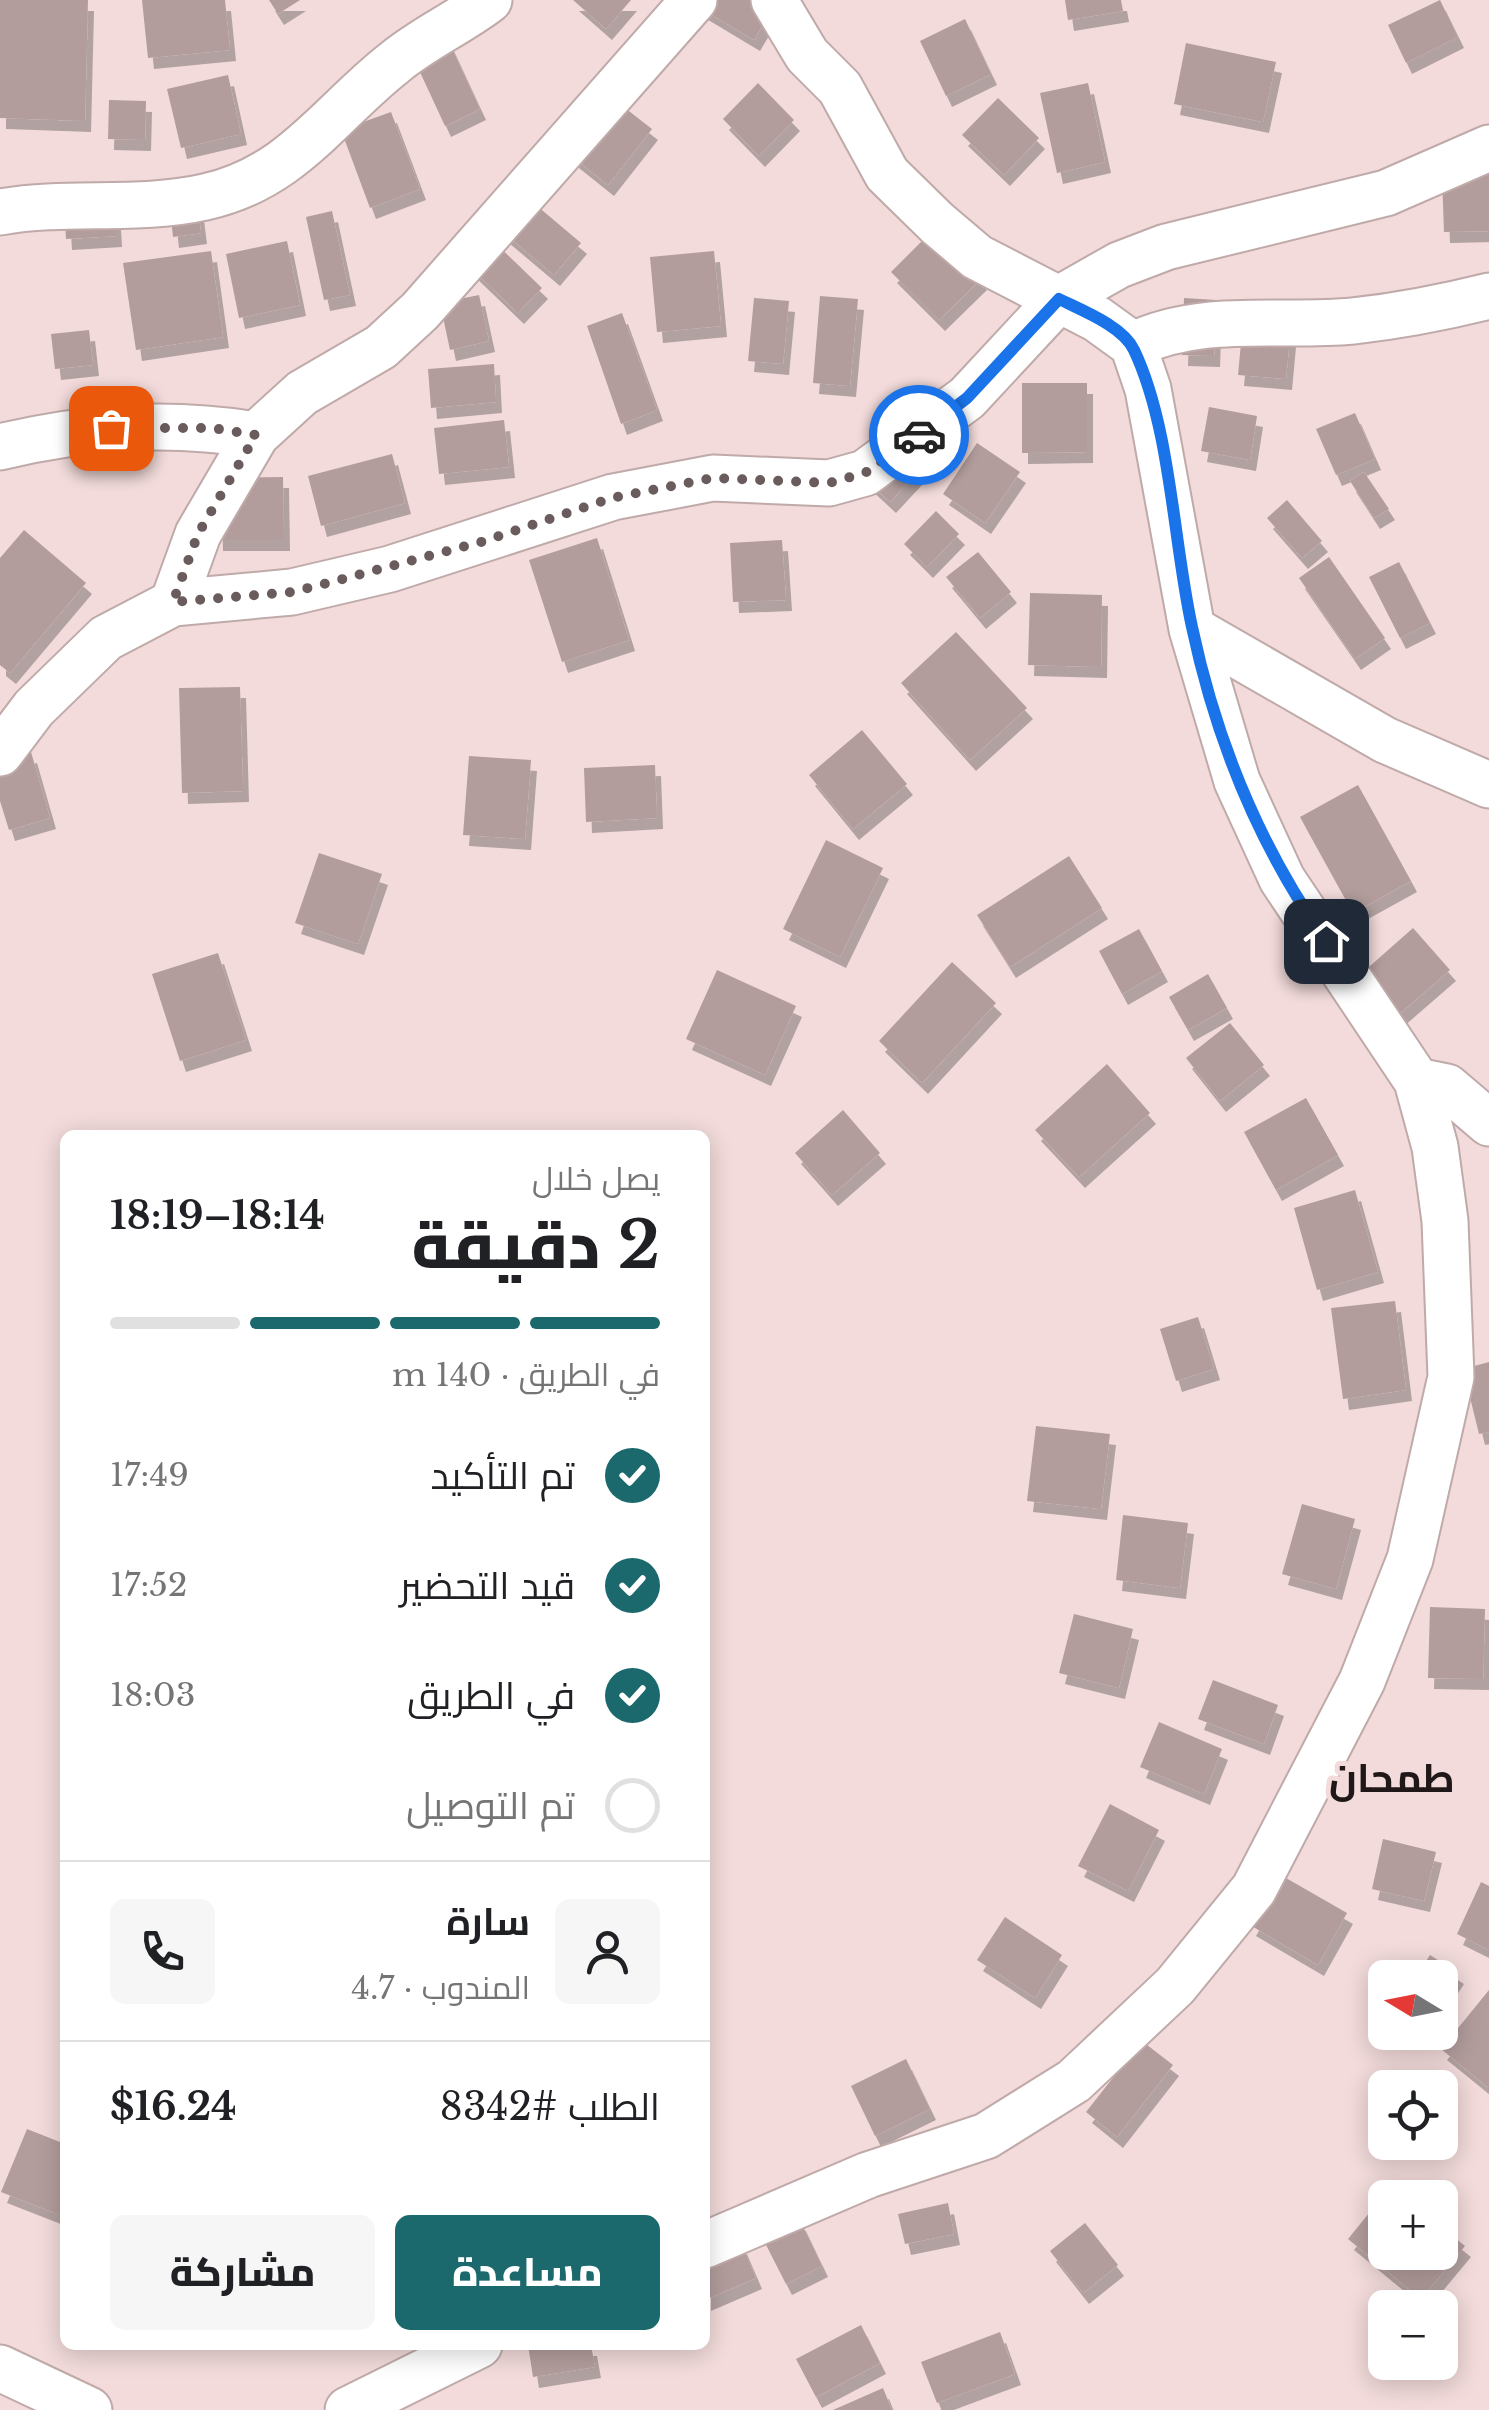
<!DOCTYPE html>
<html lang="ar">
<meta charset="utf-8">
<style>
body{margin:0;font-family:"Libre Baskerville",Cairo,serif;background:#f6f6f6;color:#202124;direction:rtl;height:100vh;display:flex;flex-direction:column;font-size:38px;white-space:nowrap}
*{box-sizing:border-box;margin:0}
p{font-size:32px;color:#757577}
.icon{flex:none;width:55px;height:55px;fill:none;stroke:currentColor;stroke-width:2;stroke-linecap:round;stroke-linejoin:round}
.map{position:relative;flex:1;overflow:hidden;direction:ltr}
.sheet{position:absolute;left:60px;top:1130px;width:650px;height:1220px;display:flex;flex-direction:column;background:#fff;border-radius:15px;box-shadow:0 5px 25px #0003;direction:rtl}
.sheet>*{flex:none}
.needle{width:65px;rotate:280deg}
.tools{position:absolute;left:1368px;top:1960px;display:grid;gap:20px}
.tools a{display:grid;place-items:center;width:90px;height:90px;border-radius:15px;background:#fff;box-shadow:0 5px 25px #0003;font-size:50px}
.pin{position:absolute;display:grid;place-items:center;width:85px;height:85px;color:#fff;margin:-42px;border-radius:20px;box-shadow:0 5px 15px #0006}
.courier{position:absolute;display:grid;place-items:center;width:100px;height:100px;margin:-50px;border:8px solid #1a73e8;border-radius:50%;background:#fff;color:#222;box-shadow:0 2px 12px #0007}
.summary em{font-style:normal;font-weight:800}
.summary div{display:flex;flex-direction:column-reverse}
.summary{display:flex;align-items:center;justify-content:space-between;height:170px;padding:0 50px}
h1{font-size:65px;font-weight:800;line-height:75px}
.bar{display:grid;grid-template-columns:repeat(4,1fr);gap:15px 10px;align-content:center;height:120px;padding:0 50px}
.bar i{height:12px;border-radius:8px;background:#e0e0e0}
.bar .active{background:#1c696d}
.bar p{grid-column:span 4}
.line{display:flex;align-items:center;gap:25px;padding:0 50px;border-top:2px solid #e0e0e0}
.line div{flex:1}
.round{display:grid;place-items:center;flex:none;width:105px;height:105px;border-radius:15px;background:#f6f6f6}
ol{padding:0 50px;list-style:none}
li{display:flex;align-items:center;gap:30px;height:110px}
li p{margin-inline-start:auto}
li .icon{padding:10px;border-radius:50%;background:#1c696d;color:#fff;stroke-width:4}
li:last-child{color:#757577}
li i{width:55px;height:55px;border:5px solid #e0e0e0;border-radius:50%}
.primary-button{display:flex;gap:20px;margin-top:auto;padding:20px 50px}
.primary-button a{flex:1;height:115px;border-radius:15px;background:#1c696d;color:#fff;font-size:40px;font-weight:800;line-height:115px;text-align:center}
.primary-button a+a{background:#f6f6f6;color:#202124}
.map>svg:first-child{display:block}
</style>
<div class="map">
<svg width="1489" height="2410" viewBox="0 0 1489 2410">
<defs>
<filter id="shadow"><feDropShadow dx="6" dy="11" stdDeviation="0" flood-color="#0004"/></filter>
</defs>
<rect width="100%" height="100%" fill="#f2dbda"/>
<path fill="#b29d9c" filter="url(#shadow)" d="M0 0H88L85 121 0 118Z
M142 0H225L230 50 148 58Z
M269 0H300L278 14Z
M573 0H631L606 29Z
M703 0H778L754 40 699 7Z
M1065 0H1121L1123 11 1068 20Z
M1440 0 1458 37 1406 63 1388 25Z
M965 19 991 74 946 96 920 41Z
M448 40 480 109 445 126 413 57Z
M1186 43 1276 62 1263 122 1174 104Z
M228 75 241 134 181 148 167 89Z
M758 83 794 120 759 156 723 119Z
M1088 83 1105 162 1057 173 1040 93Z
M607 94 652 129 608 185 563 149Z
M998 98 1039 138 1004 175 962 135Z
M109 100 146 101 145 140 108 139Z
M391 112 420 189 370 208 341 130Z
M1489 174V231L1444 232 1442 176Z
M194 178 201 233 173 237 167 182Z
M113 184 116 236 66 239 63 188Z
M530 200 581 243 554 275 503 232Z
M332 211 350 295 324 300 306 217Z
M932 231 981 279 939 320 891 272Z
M490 238 542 288 518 313 466 263Z
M287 241 300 305 239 318 226 254Z
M211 251 223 337 136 350 123 263Z
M714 251 721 326 657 332 650 257Z
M479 295 489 341 450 350 440 303Z
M820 296 858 299 850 386 813 383Z
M754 298 789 301 783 364 748 361Z
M1184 298 1216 300 1214 356 1182 355Z
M1245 300 1293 304 1286 379 1238 375Z
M622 313 657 410 621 424 587 326Z
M89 330 93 365 55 369 51 334Z
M494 364 496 402 431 408 428 369Z
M1022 383H1087V452L1022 453Z
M1209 407 1257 416 1250 460 1201 451Z
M1355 413 1375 459 1336 475 1316 429Z
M504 420 509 467 439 474 434 428Z
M902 435 929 460 890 502 863 477Z
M977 443 1020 472 985 523 943 494Z
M392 454 405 503 321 526 308 476Z
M1364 472 1389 509 1374 518 1350 481Z
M283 477 284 540H217L216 478Z
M1287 500 1322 541 1302 558 1267 518Z
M936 511 959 534 927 567 904 544Z
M24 530 86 583 10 673 0 665V558Z
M597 538 629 640 562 662 529 560Z
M782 540 786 600 733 602 730 543Z
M978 552 1011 592 980 618 946 577Z
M1329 557 1385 638 1355 659 1299 578Z
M1399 562 1430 623 1400 638 1369 577Z
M1030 593 1102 595 1101 667 1028 665Z
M956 632 1027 708 970 760 901 683Z
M240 687 243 791 182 793 179 688Z
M862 730 907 784 853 829 809 775Z
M31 752 50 818 9 830 0 801V762Z
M469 756 531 760 525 839 463 835Z
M655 765 657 818 586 822 584 768Z
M1358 785 1411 881 1353 913 1300 817Z
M826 840 883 868 840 957 783 929Z
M319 853 382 874 358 944 295 923Z
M1069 856 1102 908 1010 967 977 915Z
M1413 928 1450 970 1397 1016 1361 974Z
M1139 929 1162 971 1122 994 1099 951Z
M218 953 246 1040 180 1061 152 974Z
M952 962 996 1003 922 1083 879 1041Z
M717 970 796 1006 765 1075 686 1039Z
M1208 974 1227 1008 1188 1030 1169 997Z
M1230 1023 1264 1065 1220 1101 1186 1058Z
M1107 1064 1150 1113 1079 1177 1035 1130Z
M1306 1098 1338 1155 1276 1190 1244 1132Z
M843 1110 880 1153 832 1195 795 1153Z
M1355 1190 1378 1272 1317 1290 1294 1208Z
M1395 1301 1406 1390 1343 1399 1331 1308Z
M1198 1317 1214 1369 1176 1381 1160 1329Z
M1489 1362V1432L1479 1434 1463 1369Z
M1036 1426 1110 1434 1101 1509 1027 1501Z
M1302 1504 1355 1519 1336 1589 1282 1574Z
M1123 1515 1188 1523 1180 1588 1116 1580Z
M1430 1607 1485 1609 1483 1679 1428 1678Z
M1074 1614 1133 1629 1119 1688 1059 1673Z
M1213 1680 1278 1705 1264 1744 1198 1719Z
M1159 1722 1222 1749 1204 1794 1140 1767Z
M1110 1804 1159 1830 1128 1891 1078 1866Z
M1383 1839 1436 1852 1424 1901 1372 1889Z
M1279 1874 1347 1913 1318 1965 1250 1925Z
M1481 1882 1489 1886V1950L1457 1934Z
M1005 1917 1062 1955 1035 1998 977 1960Z
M1430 1955 1458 1973 1440 2001V1978H1415Z
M1489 1990V2088L1441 2049Z
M1142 2041 1173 2065 1117 2137 1086 2112Z
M906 2059 930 2109 875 2136 851 2086Z
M27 2129 65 2144V2217L1 2192Z
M1391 2186 1406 2198H1385V2252H1440V2226L1465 2246 1421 2299 1348 2239Z
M948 2203 954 2234 905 2244 898 2214Z
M800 2220 822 2266 786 2284 763 2239Z
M1085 2223 1118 2265 1083 2293 1050 2251Z
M741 2243 756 2278 705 2300V2259Z
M861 2325 880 2363 816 2397 796 2359Z
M1000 2332 1015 2374 937 2403 921 2362Z
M528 2345H591L595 2367 533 2377Z
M883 2388 892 2410H833Z"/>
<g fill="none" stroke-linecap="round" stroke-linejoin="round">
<defs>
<path id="minor" d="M0 212C67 200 139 212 205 197 292 178 329 114 394 63 424 38 459 23 489 0
M1133 345C1202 312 1278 328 1353 321 1398 316 1445 307 1489 296
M0 447C87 426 168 421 256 435
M173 603 198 534 256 435 302 393 381 347 420 311 694 0
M1192 629 1385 740 1489 785
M0 753 34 708 106 638 173 603 292 592 390 569 613 497 713 478 829 483 865 473 967 398 1059 299 1119 265 1166 247 1386 193 1489 148
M1417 1081 1447 1087 1489 1123
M705 2245 868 2175 986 2136 1074 2081 1175 1986 1254 1889 1362 1681 1410 1559 1451 1377 1445 1221 1435 1147 1417 1081 1282 879 1237 781 1192 629 1148 389 1133 345 1097 319 977 257 937 223 887 174 840 88 807 55 774 0
M0 2368 89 2410
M348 2410 479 2345"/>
</defs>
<use href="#minor" stroke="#bfaaa9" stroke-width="49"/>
<use href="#minor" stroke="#fff" stroke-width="45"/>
</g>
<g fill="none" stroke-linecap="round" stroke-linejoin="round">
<path stroke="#6a5c5c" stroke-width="10" stroke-dasharray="0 18" d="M111 428H212L256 435 198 534 173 602 292 592 324 584 481 542 612 498 713 478 829 483 865 473 919 435"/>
<path stroke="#1a73e8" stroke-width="12" d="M919 435 967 398 1059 299C1081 310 1123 326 1134 350 1171 428 1173 541 1192 627 1216 740 1259 846 1326 941"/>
</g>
<g text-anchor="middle" stroke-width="10" stroke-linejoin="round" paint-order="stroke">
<g font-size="40" font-weight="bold" fill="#201818" stroke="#f2dbda">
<text x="1392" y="1792">طمحان</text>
</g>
</g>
</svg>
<div class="tools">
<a><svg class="needle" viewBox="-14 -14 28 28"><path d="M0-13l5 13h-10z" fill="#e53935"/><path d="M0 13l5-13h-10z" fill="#757577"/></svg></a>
<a><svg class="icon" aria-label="locate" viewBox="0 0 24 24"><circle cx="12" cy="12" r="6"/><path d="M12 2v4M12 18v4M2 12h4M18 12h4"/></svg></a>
<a>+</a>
<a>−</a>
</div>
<div class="pin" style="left:111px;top:428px;background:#ea580c"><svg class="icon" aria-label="bag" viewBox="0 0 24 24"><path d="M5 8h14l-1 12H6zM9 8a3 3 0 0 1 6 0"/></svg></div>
<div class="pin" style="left:1326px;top:941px;background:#1f2937"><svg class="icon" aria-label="home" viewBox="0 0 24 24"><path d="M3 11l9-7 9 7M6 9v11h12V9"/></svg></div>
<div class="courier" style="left:919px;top:435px"><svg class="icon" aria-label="car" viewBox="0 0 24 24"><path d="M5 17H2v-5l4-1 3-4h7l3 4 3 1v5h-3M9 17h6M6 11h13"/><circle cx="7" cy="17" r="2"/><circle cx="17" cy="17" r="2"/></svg></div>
<section class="sheet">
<div class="summary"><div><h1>2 دقيقة</h1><p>يصل خلال</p></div><em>18:14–18:19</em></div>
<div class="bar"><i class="active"></i><i class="active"></i><i class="active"></i><i></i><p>في الطريق · 140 m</p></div>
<ol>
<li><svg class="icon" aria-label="check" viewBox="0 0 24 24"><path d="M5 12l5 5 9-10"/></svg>تم التأكيد<p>17:49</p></li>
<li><svg class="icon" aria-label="check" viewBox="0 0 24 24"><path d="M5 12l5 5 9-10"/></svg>قيد التحضير<p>17:52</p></li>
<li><svg class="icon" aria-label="check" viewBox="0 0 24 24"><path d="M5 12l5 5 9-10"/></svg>في الطريق<p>18:03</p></li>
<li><i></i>تم التوصيل</li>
</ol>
<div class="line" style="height:180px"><a class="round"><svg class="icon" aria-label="person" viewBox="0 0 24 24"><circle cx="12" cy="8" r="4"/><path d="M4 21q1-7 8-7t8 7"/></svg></a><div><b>سارة</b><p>المندوب · 4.7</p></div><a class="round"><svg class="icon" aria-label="phone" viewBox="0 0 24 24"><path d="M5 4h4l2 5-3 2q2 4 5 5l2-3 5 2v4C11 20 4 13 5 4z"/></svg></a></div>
<div class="line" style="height:130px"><div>الطلب #8342</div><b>$16.24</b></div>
<div class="primary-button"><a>مساعدة</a><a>مشاركة</a></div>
</section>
</div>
